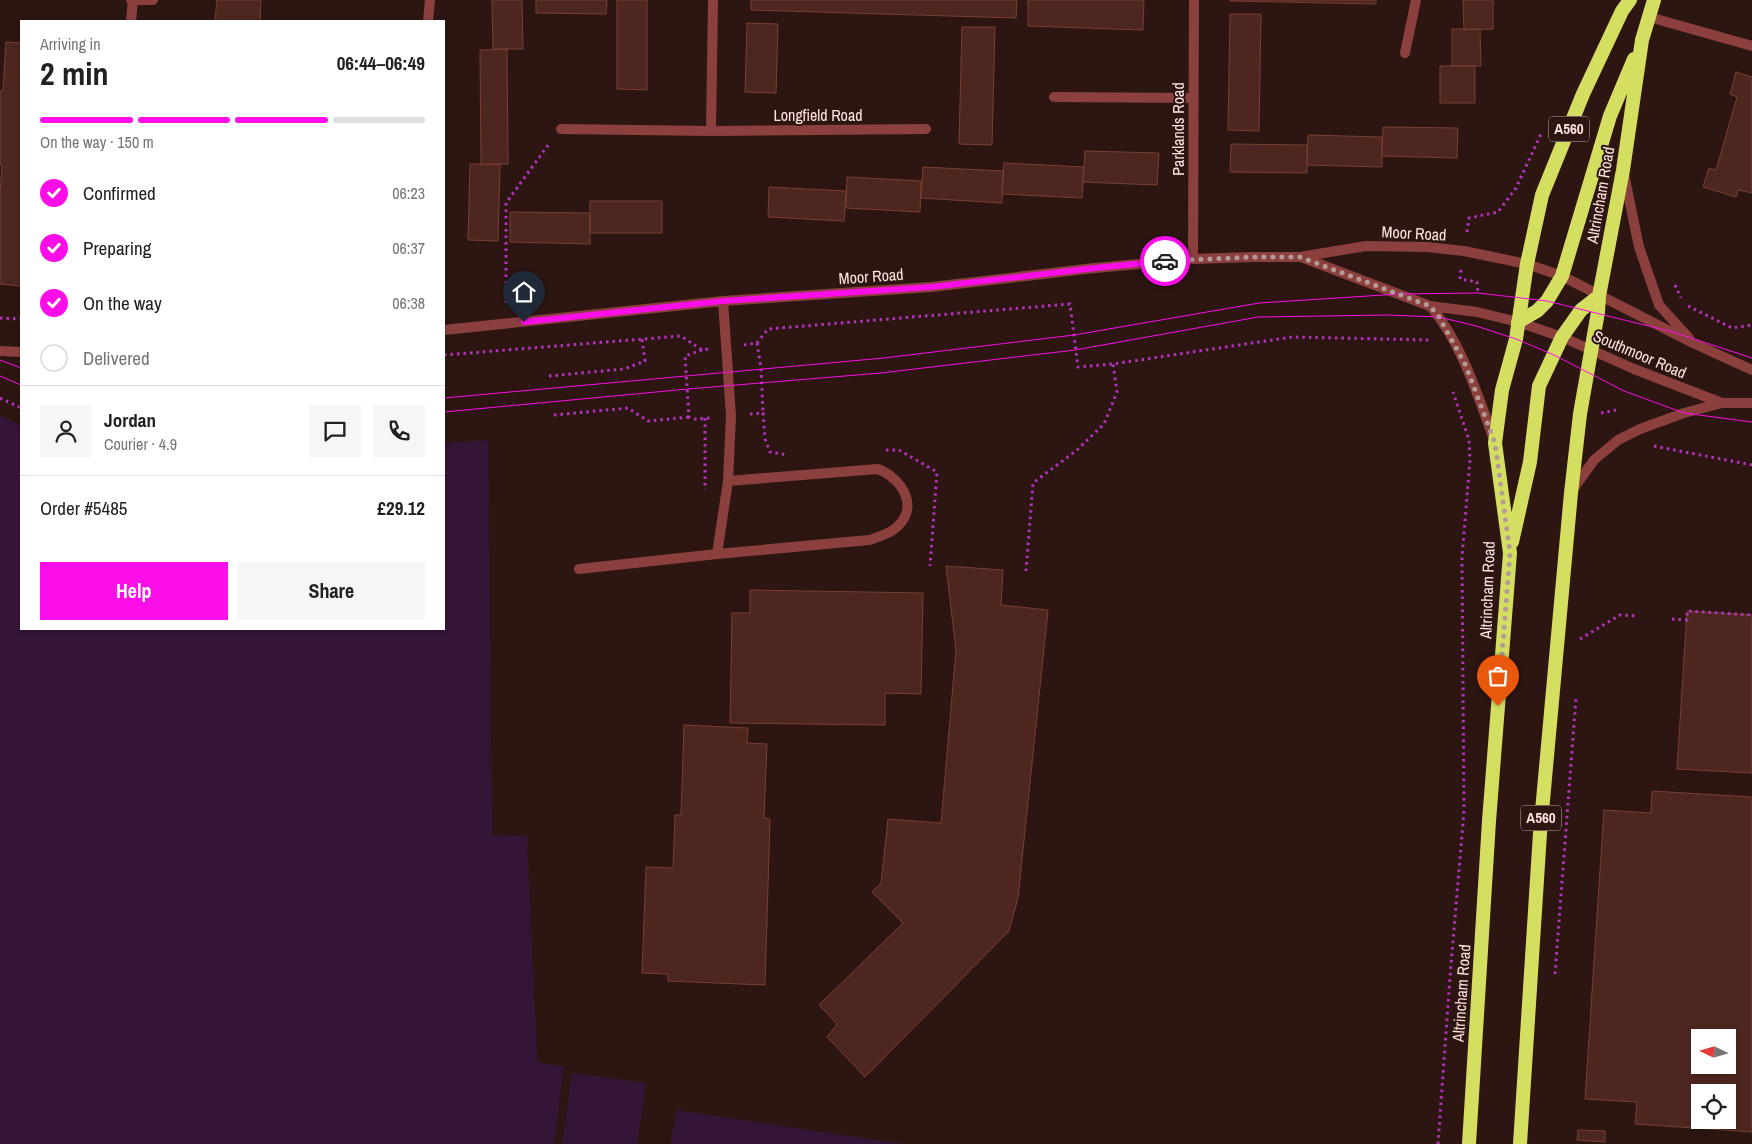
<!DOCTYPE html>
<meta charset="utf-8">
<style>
body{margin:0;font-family:"Archivo Narrow",sans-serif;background:#f6f6f6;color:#202124;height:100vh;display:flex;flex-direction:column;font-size:19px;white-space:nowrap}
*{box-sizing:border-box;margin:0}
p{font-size:16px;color:#757577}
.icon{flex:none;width:28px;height:28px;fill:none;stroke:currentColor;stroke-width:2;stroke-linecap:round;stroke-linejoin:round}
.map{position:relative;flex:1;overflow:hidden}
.details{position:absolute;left:20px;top:20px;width:425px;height:610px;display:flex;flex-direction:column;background:#fff;border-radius:0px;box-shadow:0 1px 4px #0004}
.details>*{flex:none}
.needle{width:32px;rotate:275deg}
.controls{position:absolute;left:1691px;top:1029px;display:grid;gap:10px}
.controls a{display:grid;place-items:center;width:45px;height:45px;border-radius:0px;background:#fff;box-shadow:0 1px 4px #0004;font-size:25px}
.pin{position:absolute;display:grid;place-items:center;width:42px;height:42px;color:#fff;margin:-51px -21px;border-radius:50% 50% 50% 0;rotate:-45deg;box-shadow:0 0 5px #0007}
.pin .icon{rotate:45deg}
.courier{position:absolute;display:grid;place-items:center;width:50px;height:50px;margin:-25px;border:4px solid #fb0ee8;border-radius:50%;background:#fff;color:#222;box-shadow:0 1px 6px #0007}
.headline em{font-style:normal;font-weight:700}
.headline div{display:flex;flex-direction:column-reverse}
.headline{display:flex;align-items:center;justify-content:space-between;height:85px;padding:0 20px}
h1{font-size:32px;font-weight:700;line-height:38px}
.bar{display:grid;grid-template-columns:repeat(4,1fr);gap:8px 5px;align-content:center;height:60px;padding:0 20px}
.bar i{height:6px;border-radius:4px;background:#e0e0e0}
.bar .selected{background:#fb0ee8}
.bar p{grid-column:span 4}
.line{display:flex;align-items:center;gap:12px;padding:0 20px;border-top:1px solid #e0e0e0}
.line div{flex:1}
.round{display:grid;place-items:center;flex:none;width:52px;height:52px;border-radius:0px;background:#f6f6f6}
ol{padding:0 20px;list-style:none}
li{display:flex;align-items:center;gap:15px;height:55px}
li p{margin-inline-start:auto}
li .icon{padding:5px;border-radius:50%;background:#fb0ee8;color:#fff;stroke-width:4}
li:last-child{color:#757577}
li i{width:28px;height:28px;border:2px solid #e0e0e0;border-radius:50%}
.cta{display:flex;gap:10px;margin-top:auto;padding:10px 20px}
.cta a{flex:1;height:58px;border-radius:0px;background:#fb0ee8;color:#fff;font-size:20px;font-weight:700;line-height:58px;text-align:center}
.cta a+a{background:#f6f6f6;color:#202124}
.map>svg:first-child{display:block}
</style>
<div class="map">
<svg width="1752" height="1144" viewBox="0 0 1752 1144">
<rect width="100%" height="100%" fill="#2d1612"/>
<path fill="#351537" d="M0 416 21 425V629H444V443L488 440 492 835 527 836 537 1062 564 1067 554 1144H0Z
M572 1073 646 1083 637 1144H562Z
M676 1110 903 1144H671Z"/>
<path fill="#4d271f" stroke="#793e31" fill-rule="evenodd" d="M217 0H261L260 21H215Z
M492 0H522L523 49H493Z
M536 0H607L606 14 536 13Z
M617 0H647V90L617 89Z
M751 0H1017L1016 18 751 10Z
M1028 0H1144L1143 30 1028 26Z
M1230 0H1376V4L1230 1Z
M1463 0H1493V29L1464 30Z
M1230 14H1261L1259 131 1228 130Z
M747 23 778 24 776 93 745 92Z
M962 27H995L992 145 959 144Z
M1452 29H1480L1481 66H1452Z
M6 42 21 43V286L0 284V194L2 165H0V91H3Z
M507 49 508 164 481 165 480 50Z
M1440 66H1475V103H1440Z
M1736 72 1752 77V193L1738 190 1736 197 1703 187 1709 168 1716 170 1737 97 1730 94Z
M1383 127 1458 128 1457 158 1382 156Z
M1308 135 1382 137V167L1307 165Z
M1231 144 1307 145V173L1230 172Z
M1085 151 1159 153 1157 185 1083 182Z
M1004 163 1084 167 1082 198 1002 194Z
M470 164H500L498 241 468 240Z
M923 167 1003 171 1002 203 921 198Z
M847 177 921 181 920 212 846 208Z
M769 187 846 191 844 221 768 217Z
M590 201H662V233H590Z
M510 212 590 213V244L510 242Z
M946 566 1003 570 1001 605 1048 610 1018 898 1009 931 865 1077 827 1037 837 1024 819 1005 903 923 872 892 881 883 888 819 941 823 956 650Z
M750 590 923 593 921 694 885 693V725L730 723 732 613H750Z
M1687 611 1752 615V773L1677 769Z
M684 725 748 728 747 743 767 744 764 818 770 819 765 985 668 981V974L642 973 646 867 673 868 675 815H681Z
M1652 791 1752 797V1132L1635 1124 1637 1102 1585 1099 1604 810 1651 813ZM1700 1038H1728V1065H1700ZM1700 1092H1728V1120H1700Z
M1578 1130 1605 1131V1142L1577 1140Z"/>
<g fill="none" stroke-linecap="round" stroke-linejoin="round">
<path stroke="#b333be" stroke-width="3" stroke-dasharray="2.5 4" stroke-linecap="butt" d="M1467 232 1469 218 1498 212 1516 188 1541 134
M1461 270 1460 279 1477 282 1478 294
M1675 285 1681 298
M506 303V203L549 144
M1688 306 1732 328 1752 325
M0 318 21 319
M757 343 761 368 763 413
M744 345 757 343 768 329 1070 304 1078 367 1113 364 1292 337 1432 340
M702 350 685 356 689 417 695 419 711 418
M444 355 681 336 702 350 708 349
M549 376 624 369 645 361 642 339
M0 398 21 408
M1601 413 1616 410
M750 414 763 413 765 439 770 452 788 455
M554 415 628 408 648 421 689 417
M705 418V490
M1654 446 1752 465
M886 450H899L937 472 930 566
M1026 571 1033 483 1077 450 1104 424 1117 392 1113 364
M1672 619 1687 620V611L1752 615
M1580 639 1620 615 1638 616
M1555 974 1576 698
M1438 1144 1450 977 1464 811 1462 557 1470 460 1469 440 1453 392"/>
<path stroke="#8b403e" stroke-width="10" d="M1649 17 1752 46
M131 21 133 0
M717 554 869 540C878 537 890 534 897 527 920 506 901 478 878 469L728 481
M579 569 717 554 728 481 731 416 723 301"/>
<path stroke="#8b403e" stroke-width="10" d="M131 0H153
M428 21 430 0
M1405 53 1416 0
M1054 97 1193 98
M561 129 711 131 926 129
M711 131 713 0
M1301 257 1430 306 1477 312 1518 322
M1193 259 1194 0
M1430 306C1461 341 1478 396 1494 440
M444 330 723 301 931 287 1095 268 1193 259 1253 257H1300L1366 246 1427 247 1464 251 1527 264
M0 351 21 352"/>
<path stroke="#8b403e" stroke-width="10" d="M1624 174 1639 247 1659 305 1689 338
M1527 264 1562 276 1693 343 1752 370
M1518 322 1562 337 1634 369 1722 403H1752
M1571 492 1594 460 1618 440 1640 429 1684 413 1722 403"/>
<path stroke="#d4df62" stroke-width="14" d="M1518 322 1537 311 1547 301 1562 276 1610 116 1634 59
M1512 542 1530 462 1539 386 1562 337 1581 310 1599 296
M1469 1144 1489 821 1510 553 1495 443 1502 390 1516 339 1527 264 1542 195 1583 94 1622 11 1630 0
M1520 1144 1540 833 1571 493 1580 414 1598 312 1599 296 1623 170 1642 40 1654 0"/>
<path stroke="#fb0ee8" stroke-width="1" d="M0 360 21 368
M0 376 21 385
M444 398 884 358 1074 335 1259 303 1399 294 1478 293 1547 301 1673 332 1752 358
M444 412 688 389 881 373 1075 350 1258 317 1387 315 1439 317 1476 326 1516 339 1554 355 1624 391 1684 413 1752 422"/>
</g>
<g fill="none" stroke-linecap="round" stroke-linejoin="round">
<path stroke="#b59b97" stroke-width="5" stroke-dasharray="0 9" d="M1165 261 1253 257H1300L1430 306 1439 317 1466 366 1495 443 1510 553 1498 706"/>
<path stroke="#fb0ee8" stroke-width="6" d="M524 322 723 301 931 287 1095 268 1165 261"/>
</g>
<g text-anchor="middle" stroke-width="4" stroke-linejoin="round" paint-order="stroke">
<g fill="#2d1612" stroke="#bfa5a2" stroke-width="1">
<rect x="1549" y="116.5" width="40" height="25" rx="4"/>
<rect x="1521" y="805.5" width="40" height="25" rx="4"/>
</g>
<g font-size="15" font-weight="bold" fill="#fee2df">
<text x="1569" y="134">A560</text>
<text x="1541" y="823">A560</text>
</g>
<g font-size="16" fill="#fee2df" stroke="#2d1612">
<text x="818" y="121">Longfield Road</text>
<text transform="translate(1178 129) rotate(-90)" y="6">Parklands Road</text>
<text transform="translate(1600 195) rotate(-80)" y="6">Altrincham Road</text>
<text transform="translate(1414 233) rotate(3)" y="6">Moor Road</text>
<text transform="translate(871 276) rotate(-4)" y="6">Moor Road</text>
<text transform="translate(1640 354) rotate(23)" y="6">Southmoor Road</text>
<text transform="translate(1487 590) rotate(-88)" y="6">Altrincham Road</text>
<text transform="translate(1461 993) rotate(-86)" y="6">Altrincham Road</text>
</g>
</g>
</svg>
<div class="controls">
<a><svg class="needle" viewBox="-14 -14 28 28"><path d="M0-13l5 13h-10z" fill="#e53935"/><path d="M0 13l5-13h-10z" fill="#757577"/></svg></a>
<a><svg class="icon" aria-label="locate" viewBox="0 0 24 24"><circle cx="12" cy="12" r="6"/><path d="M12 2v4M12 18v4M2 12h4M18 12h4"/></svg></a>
</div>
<div class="pin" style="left:1498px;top:706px;background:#ea580c"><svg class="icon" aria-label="bag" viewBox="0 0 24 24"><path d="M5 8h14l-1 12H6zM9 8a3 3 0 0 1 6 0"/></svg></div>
<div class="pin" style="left:524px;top:322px;background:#1f2937"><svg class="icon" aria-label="home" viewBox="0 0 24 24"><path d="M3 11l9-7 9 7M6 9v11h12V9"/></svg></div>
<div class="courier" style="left:1165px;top:261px"><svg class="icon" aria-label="car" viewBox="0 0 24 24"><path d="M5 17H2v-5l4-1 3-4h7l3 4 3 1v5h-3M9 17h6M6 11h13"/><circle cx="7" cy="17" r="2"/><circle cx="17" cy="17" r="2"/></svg></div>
<section class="details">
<div class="headline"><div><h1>2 min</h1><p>Arriving in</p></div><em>06:44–06:49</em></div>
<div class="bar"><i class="selected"></i><i class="selected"></i><i class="selected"></i><i></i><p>On the way · 150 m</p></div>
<ol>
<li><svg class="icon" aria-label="check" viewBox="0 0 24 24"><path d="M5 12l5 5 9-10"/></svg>Confirmed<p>06:23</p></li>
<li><svg class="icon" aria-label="check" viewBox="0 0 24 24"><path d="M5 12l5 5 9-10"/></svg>Preparing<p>06:37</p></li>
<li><svg class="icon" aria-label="check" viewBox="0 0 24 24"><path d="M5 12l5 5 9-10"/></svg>On the way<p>06:38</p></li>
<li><i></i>Delivered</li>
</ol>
<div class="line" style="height:90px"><a class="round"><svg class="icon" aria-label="person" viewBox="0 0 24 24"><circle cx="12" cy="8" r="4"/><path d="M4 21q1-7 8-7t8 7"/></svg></a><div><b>Jordan</b><p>Courier · 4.9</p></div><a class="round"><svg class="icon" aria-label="chat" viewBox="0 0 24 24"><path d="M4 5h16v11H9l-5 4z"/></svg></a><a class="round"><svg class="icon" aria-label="phone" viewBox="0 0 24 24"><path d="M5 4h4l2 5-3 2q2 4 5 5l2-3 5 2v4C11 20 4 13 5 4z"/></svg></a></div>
<div class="line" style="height:65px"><div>Order #5485</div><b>£29.12</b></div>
<div class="cta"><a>Help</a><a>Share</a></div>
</section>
</div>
